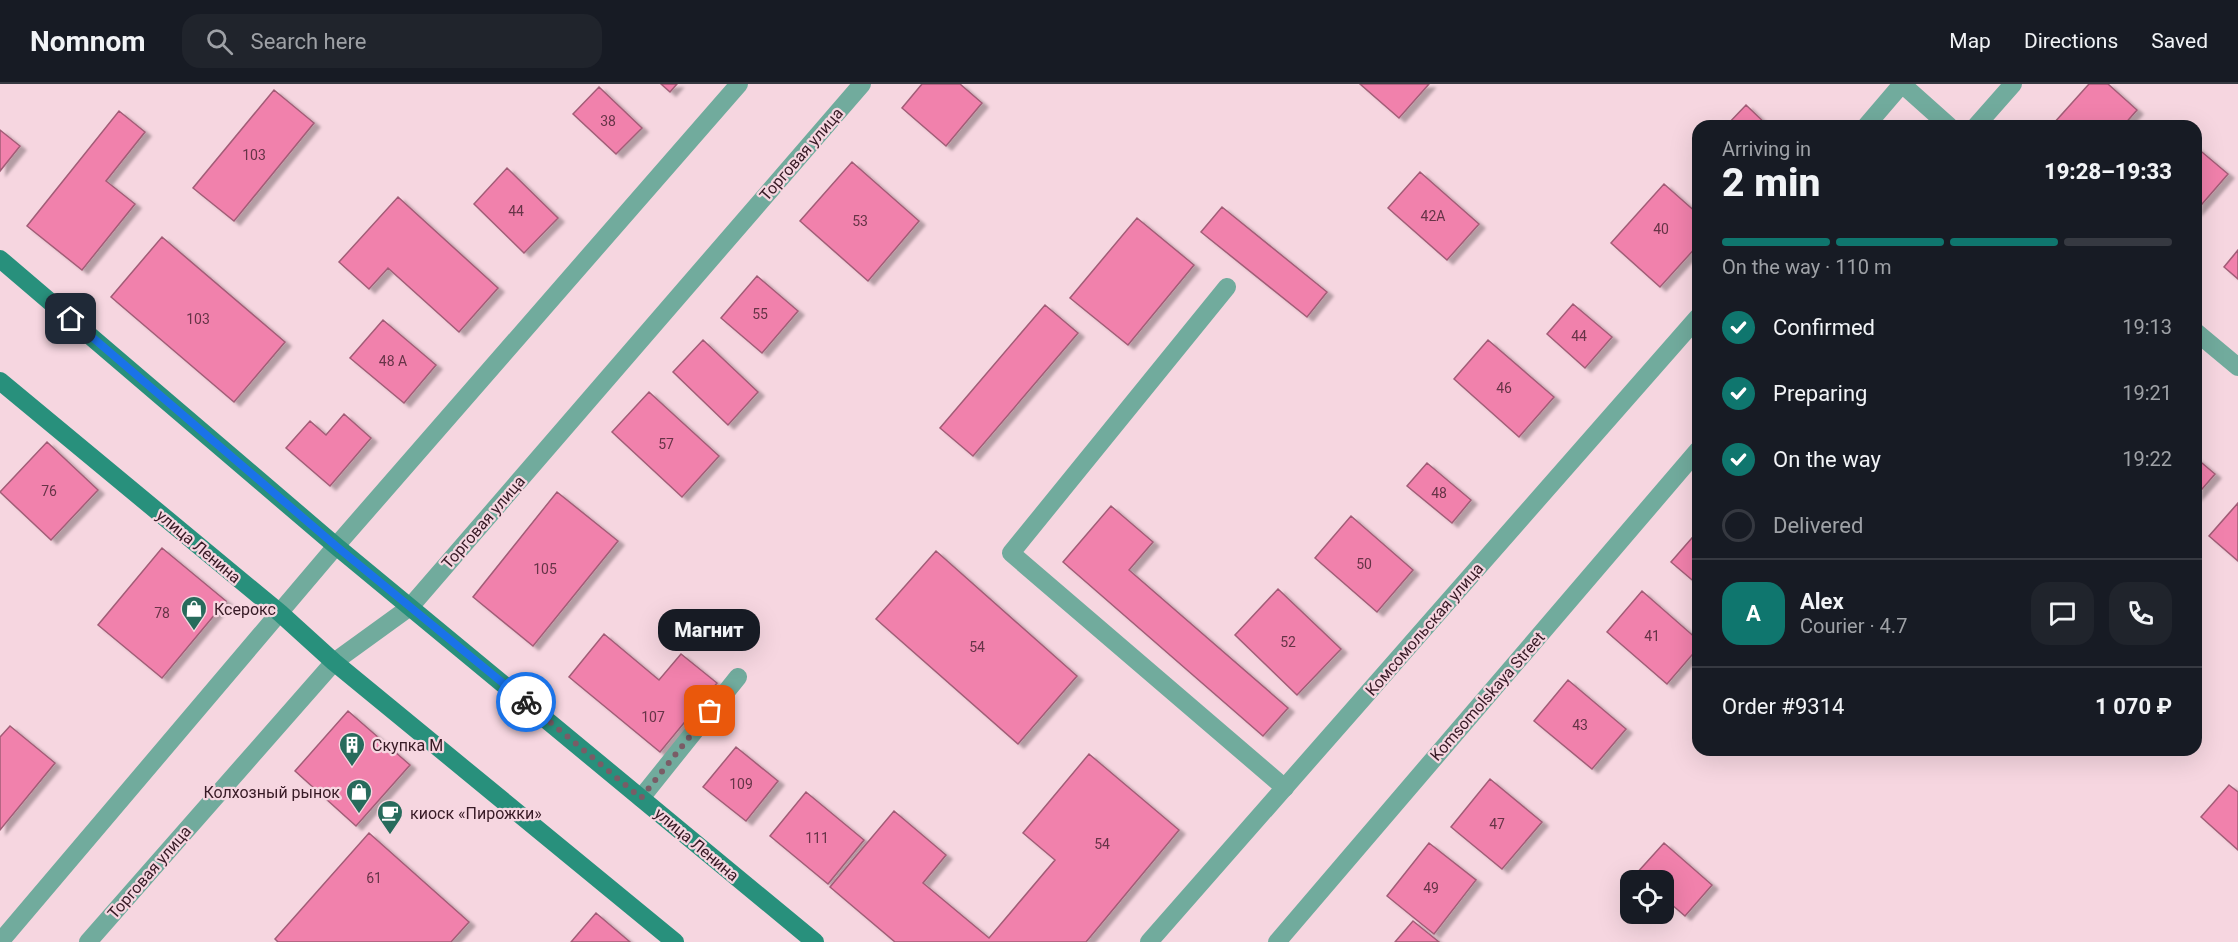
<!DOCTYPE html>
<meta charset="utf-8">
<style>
body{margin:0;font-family:Roboto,sans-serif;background:#20242c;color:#f1f3f6;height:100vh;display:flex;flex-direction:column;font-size:22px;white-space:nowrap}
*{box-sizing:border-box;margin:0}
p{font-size:20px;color:#9ea1a6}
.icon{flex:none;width:33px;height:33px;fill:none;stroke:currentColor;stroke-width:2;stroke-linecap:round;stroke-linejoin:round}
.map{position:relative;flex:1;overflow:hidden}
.drawer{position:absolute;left:1692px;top:36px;width:510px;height:636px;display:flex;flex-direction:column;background:#171b24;border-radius:18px;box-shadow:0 6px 24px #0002}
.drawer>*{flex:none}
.controls{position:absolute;left:1620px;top:786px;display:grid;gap:12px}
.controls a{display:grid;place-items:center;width:54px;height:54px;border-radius:12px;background:#171b24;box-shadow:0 6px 24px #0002;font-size:30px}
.pin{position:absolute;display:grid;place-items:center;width:51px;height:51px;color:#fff;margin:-26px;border-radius:12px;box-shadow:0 3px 9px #0006}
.courier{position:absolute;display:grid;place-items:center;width:60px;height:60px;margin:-30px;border:4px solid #1a73e8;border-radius:50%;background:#fff;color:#222;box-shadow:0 2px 8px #0007}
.bubble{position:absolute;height:42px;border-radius:18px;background:#171b24;box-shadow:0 6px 24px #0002;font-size:20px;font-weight:800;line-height:42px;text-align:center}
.head em{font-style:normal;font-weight:800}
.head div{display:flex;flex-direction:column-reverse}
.head{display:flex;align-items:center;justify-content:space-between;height:102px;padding:0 30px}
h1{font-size:39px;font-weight:800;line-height:45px}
.bar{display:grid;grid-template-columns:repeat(4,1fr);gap:9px 6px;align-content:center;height:72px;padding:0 30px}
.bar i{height:8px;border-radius:4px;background:#363941}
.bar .active{background:#0f766e}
.bar p{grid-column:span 4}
.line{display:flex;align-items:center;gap:15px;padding:0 30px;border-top:2px solid #363941}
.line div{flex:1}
.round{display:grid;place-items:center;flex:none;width:63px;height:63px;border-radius:18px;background:#20242c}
ol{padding:0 30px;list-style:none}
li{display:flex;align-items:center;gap:18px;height:66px}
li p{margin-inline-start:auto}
li .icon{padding:6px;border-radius:50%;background:#0f766e;color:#fff;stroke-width:4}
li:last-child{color:#9ea1a6}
li i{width:33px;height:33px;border:3px solid #363941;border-radius:50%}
header{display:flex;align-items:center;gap:36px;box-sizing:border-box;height:84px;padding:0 30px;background:#171b24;border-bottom:2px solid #363941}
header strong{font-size:28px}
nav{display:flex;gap:33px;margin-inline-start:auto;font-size:21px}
.search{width:420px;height:54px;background:#20242c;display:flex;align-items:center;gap:15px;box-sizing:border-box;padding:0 21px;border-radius:18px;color:#9ea1a6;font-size:22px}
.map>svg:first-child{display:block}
</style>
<header>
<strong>Nomnom</strong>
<div class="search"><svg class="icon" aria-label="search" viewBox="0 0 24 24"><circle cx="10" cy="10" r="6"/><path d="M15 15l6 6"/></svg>Search here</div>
<nav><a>Map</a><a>Directions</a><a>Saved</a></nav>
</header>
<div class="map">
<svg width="2238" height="858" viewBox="0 0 2238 858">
<defs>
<filter id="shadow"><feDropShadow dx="6" dy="4" stdDeviation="1.5" flood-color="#0004"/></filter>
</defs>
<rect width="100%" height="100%" fill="#f6d6e0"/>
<path fill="#f181ac" stroke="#a25d77" stroke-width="1.5" filter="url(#shadow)" d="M661 0H677L670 8Z
M922 0H960L982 19 946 62 902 24Z
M1360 0H1429L1399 34Z
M2089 0H2108L2137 26 2123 42H2058L2054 39Z
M599 3 642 44 616 70 573 30Z
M274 6 314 39 234 137 193 104Z
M1746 21 1768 42H1726Z
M119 27 145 48 106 97 135 120 82 186 27 142Z
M0 46 20 62 0 87Z
M2196 63 2228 90 2196 127Z
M852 78 919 137 868 197 800 137Z
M507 84 558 134 524 169 474 120Z
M1420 88 1479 140 1447 176 1388 124Z
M1664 100 1698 130V161L1660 203 1611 159Z
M398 113 498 204 459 248 388 184 369 205 339 178Z
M1222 123 1327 208 1307 233 1201 148Z
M1137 134 1194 181 1128 261 1070 214Z
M162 153 285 258 234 318 111 213Z
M2238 166V195L2224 183Z
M757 192 798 227 762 269 721 234Z
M1573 220 1612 253 1585 284 1547 250Z
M1045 221 1078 249 973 372 940 344Z
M383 236 436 281 404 319 350 274Z
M703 256 758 308 728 341 673 288Z
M1488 256 1554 313 1519 353 1454 295Z
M649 308 719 372 682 413 612 348Z
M344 330 371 354 330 402 286 364 310 337 326 351Z
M47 358 98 406 51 456 0 408Z
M2196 374 2215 390 2196 412Z
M1427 379 1471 416 1452 439 1407 402Z
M557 408 618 457 533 562 473 513Z
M2238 419V477L2209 452Z
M1111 422 1153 458 1129 486 1288 624 1263 652 1063 478Z
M1351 432 1413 486 1377 528 1315 474Z
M1698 447V501L1671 478Z
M162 464 226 517 162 594 98 541Z
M936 467 1077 592 1018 660 876 535Z
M1278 505 1341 565 1297 611 1235 551Z
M1642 507 1698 556V564L1667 600 1607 548Z
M604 550 659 596 681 570 717 599 660 668 569 593Z
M1568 596 1626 645 1592 685 1534 637Z
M348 627 410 681 356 742 295 687Z
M10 642 55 679 0 746V653Z
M736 663 778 697 746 737 703 703Z
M1089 670 1179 746 1086 858H895L830 803 894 727 946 771 923 799 989 854 1055 776 1023 749Z
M1490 695 1542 738 1502 785 1451 743Z
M2229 701 2238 708V766L2201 733Z
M806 708 864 756 828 800 770 752Z
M369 749 469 838 451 858H278L275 855Z
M1429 759 1476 796 1434 850 1387 812Z
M1664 759 1712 801 1685 832 1664 814V796H1643L1636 790Z
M596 829 630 858H571Z
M1413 837 1439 858H1395Z"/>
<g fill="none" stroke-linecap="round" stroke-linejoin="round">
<path stroke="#71ab9d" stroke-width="18" d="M1227 203 1011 469 1285 704
M641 714 738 593"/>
<path stroke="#71ab9d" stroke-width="18" d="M1902 0 1949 42
M1866 42 1902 0
M1976 42 2013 0
M2196 248 2238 283
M0 858 336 462 739 0
M88 858 334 578 410 523 862 0
M1149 858 1698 233
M1277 858 1698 366"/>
<path stroke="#28907c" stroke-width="18" d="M0 175 336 462 815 858
M0 297 280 529 334 578 675 858"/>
</g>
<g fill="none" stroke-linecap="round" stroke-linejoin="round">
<path stroke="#7a5c66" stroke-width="6" stroke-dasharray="0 10.8" d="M526 618 641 714 710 627"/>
<path stroke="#1a73e8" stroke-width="8" d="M71 235 336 462 526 618"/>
</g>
<defs>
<symbol id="shop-pin" viewBox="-11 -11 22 30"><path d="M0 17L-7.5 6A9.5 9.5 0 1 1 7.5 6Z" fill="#276b5c" stroke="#f6d6e0"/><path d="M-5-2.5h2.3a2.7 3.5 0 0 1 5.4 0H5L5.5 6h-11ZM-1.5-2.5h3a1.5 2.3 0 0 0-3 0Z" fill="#fff"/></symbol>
<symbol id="building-pin" viewBox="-11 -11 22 30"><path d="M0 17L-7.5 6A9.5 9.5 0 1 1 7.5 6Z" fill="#276b5c" stroke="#f6d6e0"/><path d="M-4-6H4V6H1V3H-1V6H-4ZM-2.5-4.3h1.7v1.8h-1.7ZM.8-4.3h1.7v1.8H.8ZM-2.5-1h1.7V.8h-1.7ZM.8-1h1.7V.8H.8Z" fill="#fff"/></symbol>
<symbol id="cafe-pin" viewBox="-11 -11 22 30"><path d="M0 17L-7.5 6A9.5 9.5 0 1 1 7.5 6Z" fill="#276b5c" stroke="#f6d6e0"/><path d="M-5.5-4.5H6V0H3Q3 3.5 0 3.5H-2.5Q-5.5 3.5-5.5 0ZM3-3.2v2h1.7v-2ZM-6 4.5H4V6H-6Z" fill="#fff"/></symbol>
</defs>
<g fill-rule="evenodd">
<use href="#shop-pin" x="179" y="510" width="30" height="40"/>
<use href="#building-pin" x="337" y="646" width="30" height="40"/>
<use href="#shop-pin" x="344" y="693" width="30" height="40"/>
<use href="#cafe-pin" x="375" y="714" width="30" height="40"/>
</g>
<g text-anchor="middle" stroke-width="4.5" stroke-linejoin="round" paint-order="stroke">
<g font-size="14" fill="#663447">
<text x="608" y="42">38</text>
<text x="254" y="76">103</text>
<text x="516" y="132">44</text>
<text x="1433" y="137">42А</text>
<text x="860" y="142">53</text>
<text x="1661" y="150">40</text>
<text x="760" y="235">55</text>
<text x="198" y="240">103</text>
<text x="1579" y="257">44</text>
<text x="393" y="282">48 А</text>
<text x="1504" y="309">46</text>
<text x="666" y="365">57</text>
<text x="49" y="412">76</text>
<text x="1439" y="414">48</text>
<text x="1364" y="485">50</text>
<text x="545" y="490">105</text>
<text x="162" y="534">78</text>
<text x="1652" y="557">41</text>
<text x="1288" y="563">52</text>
<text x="977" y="568">54</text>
<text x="653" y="638">107</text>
<text x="1580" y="646">43</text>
<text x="741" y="705">109</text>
<text x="1497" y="745">47</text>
<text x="817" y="759">111</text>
<text x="1102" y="765">54</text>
<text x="374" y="799">61</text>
<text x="1431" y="809">49</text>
</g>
<g font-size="16" fill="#371a25" stroke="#f6d6e0">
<text transform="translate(801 70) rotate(-49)" y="6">Торговая улица</text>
<text transform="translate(483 438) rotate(-49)" y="6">Торговая улица</text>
<text transform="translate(199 462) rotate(40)" y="6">улица Ленина</text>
<text transform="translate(1424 545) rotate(-49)" y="6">Комсомольская улица</text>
<text transform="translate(1487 612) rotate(-49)" y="6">Komsomolskaya Street</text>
<text transform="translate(697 760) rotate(40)" y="6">улица Ленина</text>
<text transform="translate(149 788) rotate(-49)" y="6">Торговая улица</text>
</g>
<g font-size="16" fill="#371a25" stroke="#f6d6e0" text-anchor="start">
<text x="214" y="531">Ксерокс</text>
<text x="372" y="667">Скупка М</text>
<text x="340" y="714" text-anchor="end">Колхозный рынок</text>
<text x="410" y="735">киоск «Пирожки»</text>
</g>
</g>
</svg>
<div class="controls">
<a><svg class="icon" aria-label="locate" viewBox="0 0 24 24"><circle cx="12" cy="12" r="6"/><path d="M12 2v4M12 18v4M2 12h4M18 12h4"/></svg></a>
</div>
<div class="pin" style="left:710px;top:627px;background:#ea580c"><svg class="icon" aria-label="bag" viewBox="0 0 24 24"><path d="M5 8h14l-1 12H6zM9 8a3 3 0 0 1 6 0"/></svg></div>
<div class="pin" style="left:71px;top:235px;background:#1f2937"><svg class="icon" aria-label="home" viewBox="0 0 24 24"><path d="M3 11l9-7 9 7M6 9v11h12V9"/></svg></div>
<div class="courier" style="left:526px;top:618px"><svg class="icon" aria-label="bike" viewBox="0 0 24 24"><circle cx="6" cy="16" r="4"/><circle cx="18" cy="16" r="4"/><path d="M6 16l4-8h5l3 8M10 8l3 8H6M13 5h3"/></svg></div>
<div class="bubble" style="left:658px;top:525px;width:102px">Магнит</div>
<section class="drawer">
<div class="head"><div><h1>2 min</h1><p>Arriving in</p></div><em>19:28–19:33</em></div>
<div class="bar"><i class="active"></i><i class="active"></i><i class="active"></i><i></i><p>On the way · 110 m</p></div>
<ol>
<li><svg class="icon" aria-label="check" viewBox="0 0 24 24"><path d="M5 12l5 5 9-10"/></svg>Confirmed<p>19:13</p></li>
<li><svg class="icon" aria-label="check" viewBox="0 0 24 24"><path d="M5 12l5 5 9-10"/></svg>Preparing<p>19:21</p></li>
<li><svg class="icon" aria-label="check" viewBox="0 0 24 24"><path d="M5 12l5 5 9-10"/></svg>On the way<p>19:22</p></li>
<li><i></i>Delivered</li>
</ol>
<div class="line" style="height:108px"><b class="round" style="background:#0f766e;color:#fff">A</b><div><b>Alex</b><p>Courier · 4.7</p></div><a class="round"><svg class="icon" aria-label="chat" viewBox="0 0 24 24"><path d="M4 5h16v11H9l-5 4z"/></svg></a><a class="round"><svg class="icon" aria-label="phone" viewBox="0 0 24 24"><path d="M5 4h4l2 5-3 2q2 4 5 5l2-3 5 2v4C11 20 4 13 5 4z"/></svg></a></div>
<div class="line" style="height:78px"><div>Order #9314</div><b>1 070 ₽</b></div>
</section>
</div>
